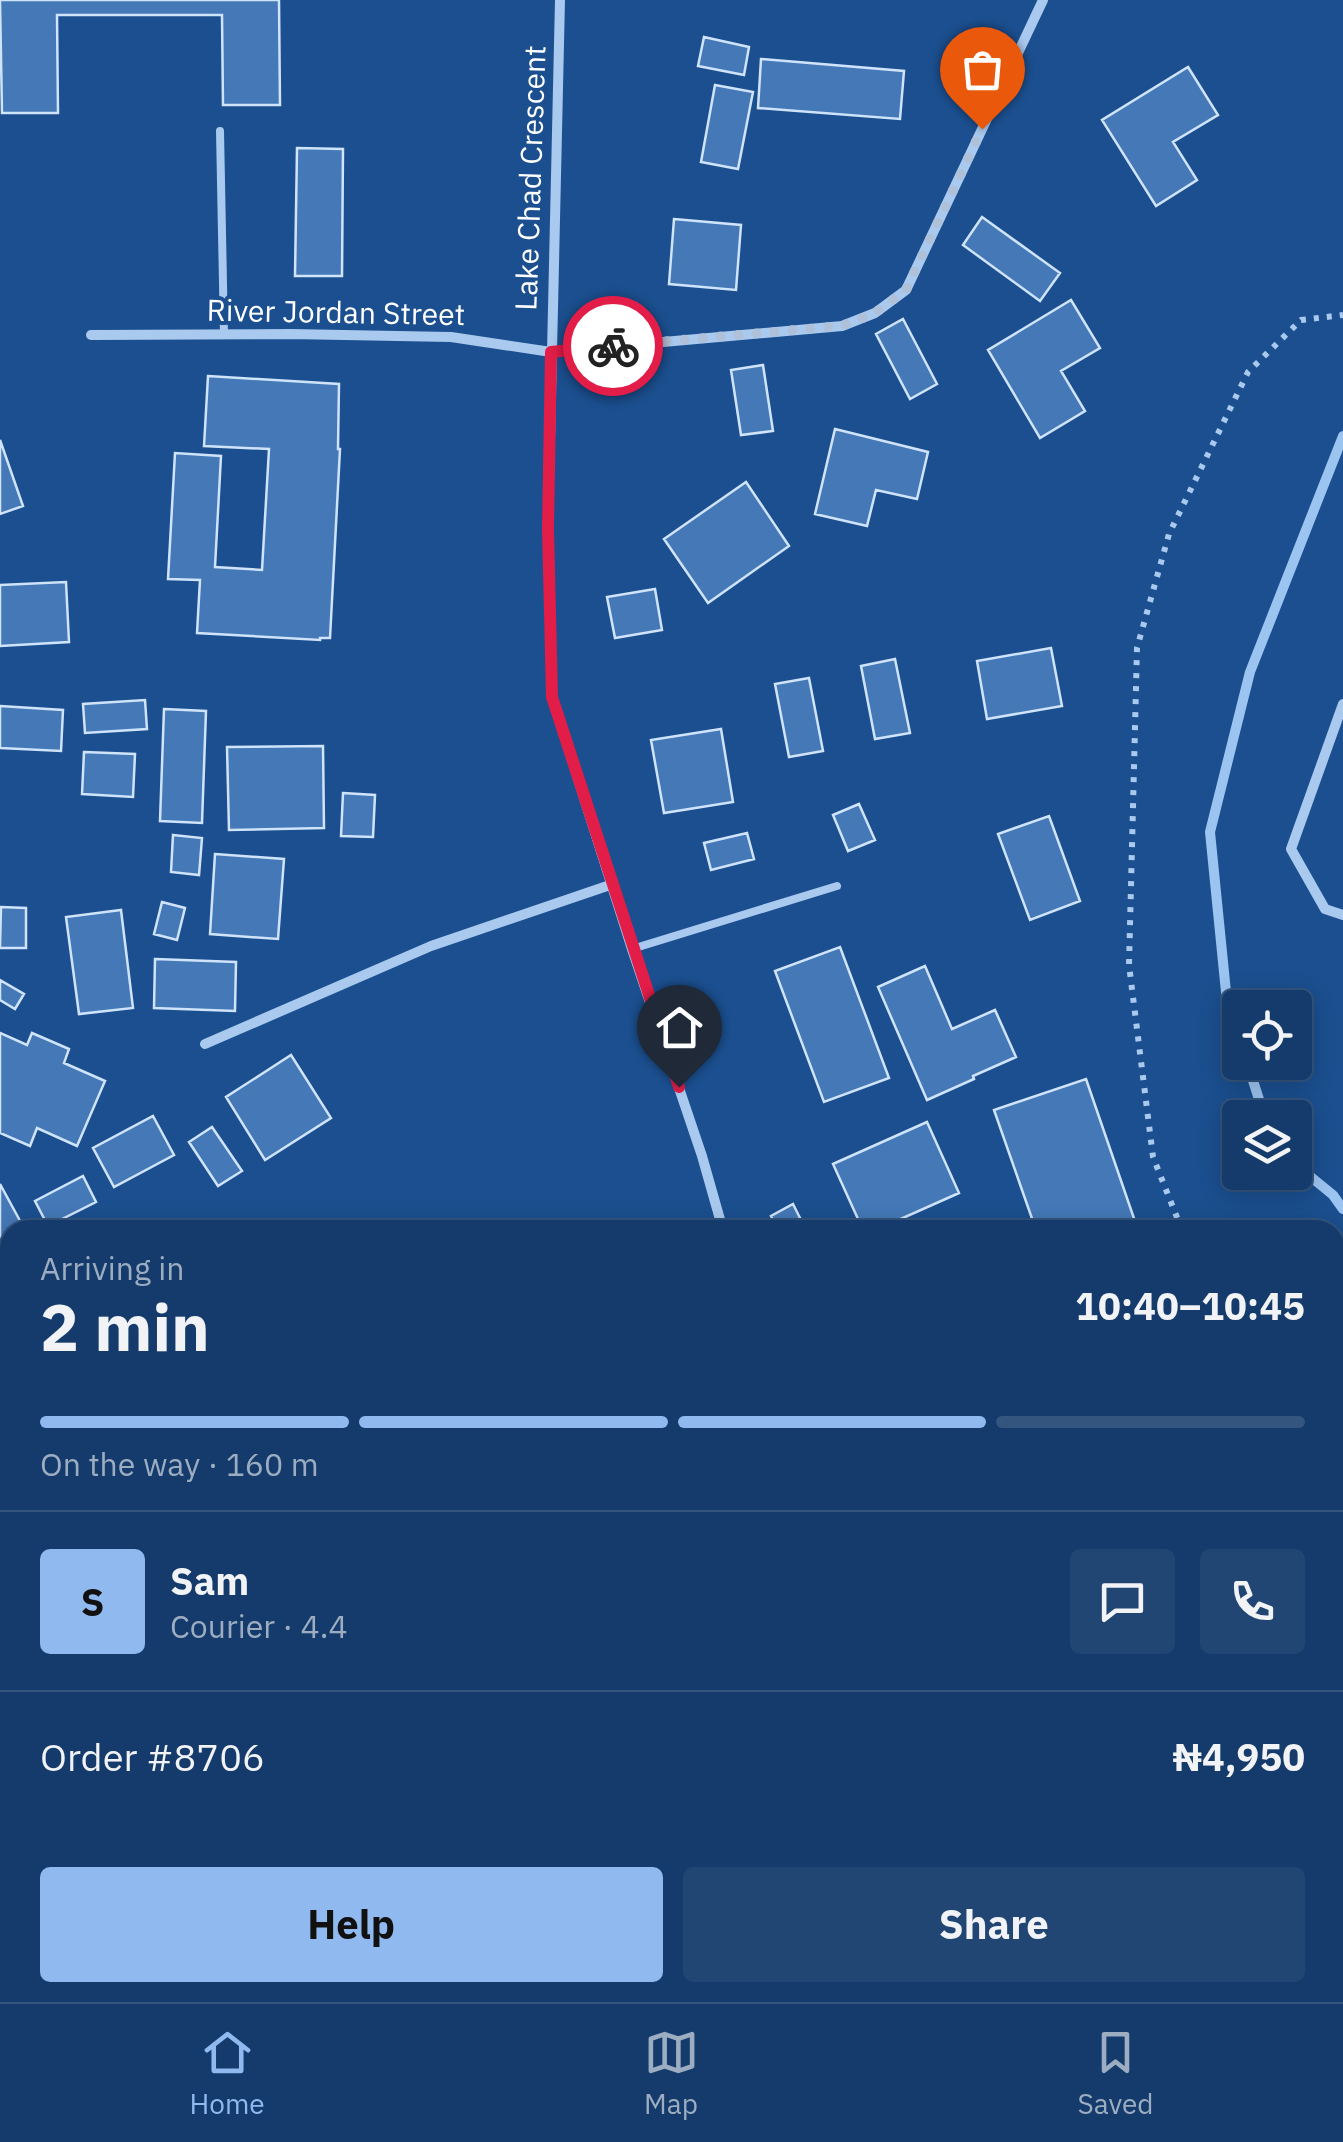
<!DOCTYPE html>
<meta charset="utf-8">
<style>
body{margin:0;font-family:"IBM Plex Sans",sans-serif;background:#214673;color:#f1f3f6;height:100vh;display:flex;flex-direction:column;font-size:38px;white-space:nowrap}
*{box-sizing:border-box;margin:0}
p{font-size:32px;color:#9dadc1}
.icon{flex:none;width:55px;height:55px;fill:none;stroke:currentColor;stroke-width:2;stroke-linecap:round;stroke-linejoin:round}
.map{position:relative;flex:1;overflow:hidden}
.side{position:absolute;left:0px;top:1220px;width:1345px;height:782px;display:flex;flex-direction:column;background:#143b6b;border-radius:30px 30px 0 0;box-shadow:0 5px 25px #0003,0 0 0 2px #33557e}
.side>*{flex:none}
.controls{position:absolute;left:1222px;top:990px;display:grid;gap:20px}
.controls a{display:grid;place-items:center;width:90px;height:90px;border-radius:10px;background:#143b6b;box-shadow:0 5px 25px #0003,0 0 0 2px #33557e;font-size:50px}
.pin{position:absolute;display:grid;place-items:center;width:85px;height:85px;color:#fff;margin:-102px -42px;border-radius:50% 50% 50% 0;rotate:-45deg;box-shadow:0 0 10px #0007}
.pin .icon{rotate:45deg}
.courier{position:absolute;display:grid;place-items:center;width:100px;height:100px;margin:-50px;border:8px solid #e11d48;border-radius:50%;background:#fff;color:#222;box-shadow:0 2px 12px #0007}
.head em{font-style:normal;font-weight:700}
.head div{display:flex;flex-direction:column-reverse}
.head{display:flex;align-items:center;justify-content:space-between;height:170px;padding:0 40px}
h1{font-size:65px;font-weight:700;line-height:75px}
.bar{display:grid;grid-template-columns:repeat(4,1fr);gap:15px 10px;align-content:center;height:120px;padding:0 40px}
.bar i{height:12px;border-radius:8px;background:#33557e}
.bar .active{background:#90b9f0}
.bar p{grid-column:span 4}
.line{display:flex;align-items:center;gap:25px;padding:0 40px;border-top:2px solid #33557e}
.line div{flex:1}
.round{display:grid;place-items:center;flex:none;width:105px;height:105px;border-radius:10px;background:#214673}
.action{display:flex;gap:20px;margin-top:auto;padding:20px 40px}
.action a{flex:1;height:115px;border-radius:10px;background:#90b9f0;color:#111;font-size:40px;font-weight:700;line-height:115px;text-align:center}
.action a+a{background:#214673;color:#f1f3f6}
.tabs{display:flex;justify-content:space-around;align-items:center;height:140px;border-top:2px solid #33557e;background:#143b6b;font-size:28px;color:#9dadc1}
.tabs a{display:grid;justify-items:center;gap:5px}
.tabs .active{color:#90b9f0}
.map>svg:first-child{display:block}
</style>
<div class="map">
<svg width="1343" height="2002" viewBox="0 0 1343 2002">
<rect width="100%" height="100%" fill="#1b4f8f"/>
<g fill="none" stroke-linecap="round" stroke-linejoin="round">
<path stroke="#9cc4f0" stroke-width="10" d="M1240 1042 1227 1002 1210 832 1250 672 1343 436
M1247 1062 1265 1118
M1295 1164 1333 1195 1343 1209"/>
</g>
<path fill="#4478b7" stroke="#cfe3fa" stroke-width="2.5" d="M0 0H279L280 105H223L222 15H57L58 113H2Z
M704 37 749 47 744 75 698 66Z
M761 59 904 71 900 119 758 108Z
M1188 67 1218 115 1173 142 1197 180 1156 206 1102 120Z
M715 85 753 92 738 169 701 162Z
M297 148 343 149 342 276H295Z
M982 217 1060 273 1040 301 963 245Z
M674 219 741 225 736 290 669 284Z
M1071 300 1100 348 1061 371 1085 411 1040 438 988 350Z
M903 319 937 384 910 399 876 334Z
M763 365 773 431 741 435 731 370Z
M208 376 339 384 338 449H340L330 638H320V640L197 633 200 580 168 579 175 453 221 456 215 567 262 570 269 449 204 446Z
M835 429 928 452 917 499 876 490 867 526 815 514Z
M0 440 23 506 0 514Z
M746 482 789 546 708 603 664 539Z
M66 582 69 642 0 646V585Z
M655 589 662 630 615 638 607 597Z
M1051 648 1062 706 987 719 977 661Z
M895 659 910 733 875 739 861 666Z
M809 678 823 751 789 757 775 684Z
M145 700 147 729 85 733 83 704Z
M0 706 63 710 61 751 0 748Z
M164 709 206 711 202 823 160 821Z
M721 729 733 802 664 813 651 740Z
M323 746 324 828 229 830 227 747Z
M84 752 135 754 133 797 82 794Z
M343 793 375 795 373 837 341 836Z
M859 804 875 840 848 851 833 815Z
M1049 816 1080 901 1030 920 998 834Z
M747 833 754 859 711 870 704 843Z
M173 835 202 838 199 875 171 872Z
M215 854 284 859 278 939 210 934Z
M162 902 185 908 177 940 154 934Z
M1 907 26 908V948H0Z
M121 910 133 1008 79 1014 66 917Z
M840 947 889 1078 824 1102 775 971Z
M155 959 236 962 235 1011 154 1008Z
M925 966 952 1029 995 1010 1016 1057 973 1076 974 1079 927 1100 878 987Z
M0 980 24 994 15 1009 0 1000Z
M0 1033 27 1045 32 1033 69 1049 64 1063 105 1081 77 1146 37 1128 30 1146 0 1133Z
M291 1055 331 1118 265 1160 226 1097Z
M1086 1079 1138 1230H1036L994 1110Z
M153 1116 174 1155 114 1187 93 1148Z
M927 1122 959 1193 876 1230H863L833 1164Z
M212 1127 242 1171 218 1186 189 1142Z
M83 1176 96 1202 48 1226 35 1201Z
M0 1184 25 1230H10V1240L0 1246Z
M793 1204 806 1230H778L771 1216Z
M10 1276V1324L0 1309V1282Z
M1 1601 10 1616V1702L0 1708Z
M10 1830V1864L0 1869V1836Z
M1335 1856 1343 1878V1957L1335 1960Z
M10 1891V1992H38L22 2002H15L0 1977V1897Z
M369 1992H469L474 2002H371L366 1994Z
M541 1992H578L583 2002H546Z
M1125 1992H1234L1238 2002H1129Z"/>
<g fill="none" stroke-linecap="round" stroke-linejoin="round">
<path stroke="#a9c9ee" stroke-width="6" stroke-dasharray="5 8" stroke-linecap="butt" d="M1182 1230 1153 1157 1129 965 1137 648 1169 534 1248 372 1301 320 1343 315
M1335 1684 1343 1700"/>
<path stroke="#a9c9ee" stroke-width="8" d="M220 131 224 335
M632 949 837 886"/>
<path stroke="#a9c9ee" stroke-width="10" d="M560 0 548 528 552 697 632 949 702 1156 723 1230
M91 335 290 334 451 337 551 352 842 326 875 313 906 290 1043 0
M1343 704 1291 849 1325 909 1343 915
M205 1044 431 946 613 884
M0 1414 10 1431
M1039 1992 1041 2002
M181 2002 198 1992"/>
</g>
<g fill="none" stroke-linecap="round" stroke-linejoin="round">
<path stroke="#afc1d8" stroke-width="10" stroke-dasharray="0 18" d="M613 346 842 326 875 313 906 290 982 129"/>
<path stroke="#e11d48" stroke-width="12" d="M613 346 551 352 548 528 552 697 679 1087"/>
</g>
<g text-anchor="middle" stroke-width="8" stroke-linejoin="round" paint-order="stroke">
<g font-size="30" fill="#fff" stroke="#1b4f8f">
<text transform="translate(531 178) rotate(-88)" y="10">Lake Chad Crescent</text>
<text transform="translate(336 313) rotate(1)" y="10">River Jordan Street</text>
</g>
</g>
</svg>
<div class="controls">
<a><svg class="icon" aria-label="locate" viewBox="0 0 24 24"><circle cx="12" cy="12" r="6"/><path d="M12 2v4M12 18v4M2 12h4M18 12h4"/></svg></a>
<a><svg class="icon" aria-label="layers" viewBox="0 0 24 24"><path d="M12 4l9 5-9 5-9-5zM3 14l9 5 9-5"/></svg></a>
</div>
<div class="pin" style="left:982px;top:129px;background:#ea580c"><svg class="icon" aria-label="bag" viewBox="0 0 24 24"><path d="M5 8h14l-1 12H6zM9 8a3 3 0 0 1 6 0"/></svg></div>
<div class="pin" style="left:679px;top:1087px;background:#1f2937"><svg class="icon" aria-label="home" viewBox="0 0 24 24"><path d="M3 11l9-7 9 7M6 9v11h12V9"/></svg></div>
<div class="courier" style="left:613px;top:346px"><svg class="icon" aria-label="bike" viewBox="0 0 24 24"><circle cx="6" cy="16" r="4"/><circle cx="18" cy="16" r="4"/><path d="M6 16l4-8h5l3 8M10 8l3 8H6M13 5h3"/></svg></div>
<section class="side">
<div class="head"><div><h1>2 min</h1><p>Arriving in</p></div><em>10:40–10:45</em></div>
<div class="bar"><i class="active"></i><i class="active"></i><i class="active"></i><i></i><p>On the way · 160 m</p></div>
<div class="line" style="height:180px"><b class="round" style="background:#90b9f0;color:#111">S</b><div><b>Sam</b><p>Courier · 4.4</p></div><a class="round"><svg class="icon" aria-label="chat" viewBox="0 0 24 24"><path d="M4 5h16v11H9l-5 4z"/></svg></a><a class="round"><svg class="icon" aria-label="phone" viewBox="0 0 24 24"><path d="M5 4h4l2 5-3 2q2 4 5 5l2-3 5 2v4C11 20 4 13 5 4z"/></svg></a></div>
<div class="line" style="height:130px"><div>Order #8706</div><b>₦4,950</b></div>
<div class="action"><a>Help</a><a>Share</a></div>
</section>
</div>
<nav class="tabs">
<a class="active"><svg class="icon" aria-label="home" viewBox="0 0 24 24"><path d="M3 11l9-7 9 7M6 9v11h12V9"/></svg>Home</a>
<a><svg class="icon" aria-label="map" viewBox="0 0 24 24"><path d="M3 6l6-2 6 2 6-2v14l-6 2-6-2-6 2zM9 4v14M15 6v14"/></svg>Map</a>
<a><svg class="icon" aria-label="saved" viewBox="0 0 24 24"><path d="M7 4h10v16l-5-4-5 4z"/></svg>Saved</a>
</nav>
